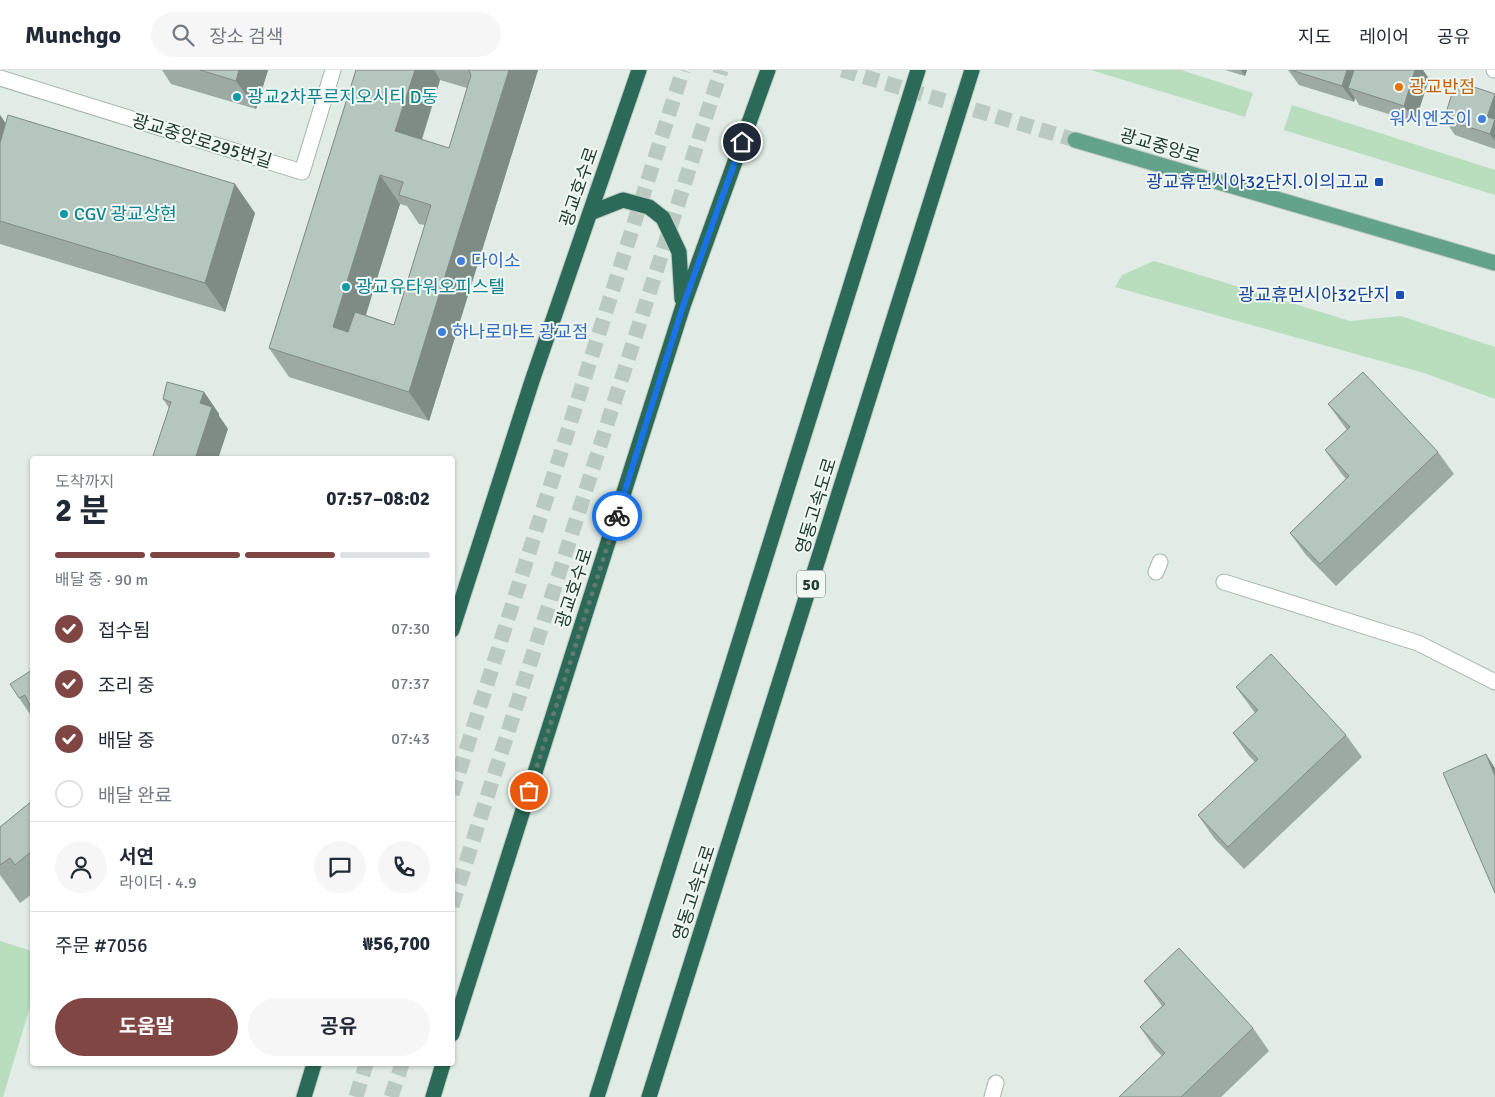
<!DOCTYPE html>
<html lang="ko">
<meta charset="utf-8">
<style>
body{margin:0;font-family:Signika,"Noto Sans KR",sans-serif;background:#f6f6f7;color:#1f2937;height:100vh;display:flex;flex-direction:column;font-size:19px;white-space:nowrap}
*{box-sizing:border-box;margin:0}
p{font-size:16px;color:#747a83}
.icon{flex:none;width:28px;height:28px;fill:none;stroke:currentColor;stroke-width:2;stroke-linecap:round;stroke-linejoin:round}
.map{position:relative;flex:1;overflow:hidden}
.side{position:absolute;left:30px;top:386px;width:425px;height:610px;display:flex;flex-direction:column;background:#fff;border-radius:5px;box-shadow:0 1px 4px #0004}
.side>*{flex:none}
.pin{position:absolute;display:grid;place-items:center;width:42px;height:42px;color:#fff;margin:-21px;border:2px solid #fff;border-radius:50%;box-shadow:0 1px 5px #0007}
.courier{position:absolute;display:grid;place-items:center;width:50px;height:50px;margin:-25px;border:4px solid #1a73e8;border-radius:50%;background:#fff;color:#222;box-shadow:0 1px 6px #0007}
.head em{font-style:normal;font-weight:700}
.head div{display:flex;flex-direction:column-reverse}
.head{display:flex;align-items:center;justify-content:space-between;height:85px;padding:0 25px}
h1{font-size:32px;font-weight:700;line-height:38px}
.bar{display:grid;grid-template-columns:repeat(4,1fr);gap:8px 5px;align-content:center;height:60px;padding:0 25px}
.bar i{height:6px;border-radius:4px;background:#e0e1e3}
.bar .on{background:#804644}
.bar p{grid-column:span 4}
.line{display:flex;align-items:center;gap:12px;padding:0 25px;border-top:1px solid #e0e1e3}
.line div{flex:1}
.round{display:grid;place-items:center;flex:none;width:52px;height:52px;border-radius:26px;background:#f6f6f7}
ol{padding:0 25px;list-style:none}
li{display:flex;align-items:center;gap:15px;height:55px}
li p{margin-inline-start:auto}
li .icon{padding:5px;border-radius:50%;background:#804644;color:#fff;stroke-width:4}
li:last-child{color:#747a83}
li i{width:28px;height:28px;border:2px solid #e0e1e3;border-radius:50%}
.button{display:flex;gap:10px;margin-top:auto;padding:10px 25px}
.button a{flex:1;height:58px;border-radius:30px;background:#804644;color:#fff;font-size:20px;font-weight:700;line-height:58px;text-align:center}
.button a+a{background:#f6f6f7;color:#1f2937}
header{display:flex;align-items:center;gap:30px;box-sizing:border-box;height:70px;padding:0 25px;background:#fff;border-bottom:1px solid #e0e1e3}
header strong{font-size:24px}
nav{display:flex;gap:28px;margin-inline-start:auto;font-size:18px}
.search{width:350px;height:45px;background:#f6f6f7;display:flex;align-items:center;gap:12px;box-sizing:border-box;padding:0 18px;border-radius:28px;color:#747a83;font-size:19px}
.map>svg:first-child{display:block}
</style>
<header>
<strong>Munchgo</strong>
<div class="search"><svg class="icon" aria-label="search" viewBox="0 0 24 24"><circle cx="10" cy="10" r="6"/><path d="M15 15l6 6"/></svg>장소 검색</div>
<nav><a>지도</a><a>레이어</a><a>공유</a></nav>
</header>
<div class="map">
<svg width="1495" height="1027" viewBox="0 0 1495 1027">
<rect width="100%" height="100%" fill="#e0ece5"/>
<path fill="#b8debe" d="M1091 0H1181L1253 23 1245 47Z
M1292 35 1495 100V125L1284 60Z
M1154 191 1350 251 1401 246 1495 277V329L1424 303 1115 217 1122 205Z
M0 871 32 881V930L3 1027H0Z"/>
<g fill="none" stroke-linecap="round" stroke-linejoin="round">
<path stroke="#bac9c1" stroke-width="15" stroke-dasharray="15 8" stroke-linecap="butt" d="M842 0 1075 70"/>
<path stroke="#bac9c1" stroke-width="15" stroke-dasharray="15 8" stroke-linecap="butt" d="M452 724 683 0
M452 836 721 0
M356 1027 366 994
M391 1027 402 994"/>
<defs>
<path id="minor" d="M1494 0H1495
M0 8 302 102 333 0
M1156 502 1160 492
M1224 512 1418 573 1495 612
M992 1027 996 1013"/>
<path id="major" d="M1075 70 1495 193"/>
<path id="highway" d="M590 143 623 130 649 137 663 148 679 182 682 229
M452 560 532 311 639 0
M452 964 683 236 768 0
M304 1027 314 994
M433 1027 443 994
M597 1027 918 0
M649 1027 972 0"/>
</defs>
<use href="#minor" stroke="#a3b4ac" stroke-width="17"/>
<use href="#major" stroke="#c1c9c6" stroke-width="17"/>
<use href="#highway" stroke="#c1c9c6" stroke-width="17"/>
<use href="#minor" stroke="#fff" stroke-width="15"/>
<use href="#major" stroke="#63a38c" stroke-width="15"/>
<use href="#highway" stroke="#2b6a56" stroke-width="15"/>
</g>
<path fill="#9caaa3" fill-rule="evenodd" d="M162 0H268L256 39 171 14Z
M356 0H538L429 351 289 307 269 278ZM440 10 467 18 449 78 422 70ZM400 134 407 136 419 154 425 155 394 255 366 245Z
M1225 0H1247L1245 6Z
M1288 0H1423L1429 9 1415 52 1359 35 1355 28 1354 32 1299 15Z
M1495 24V79L1455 65 1444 49Z
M0 45 6 54 255 143 225 242 0 174Z
M204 322 219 344V346L228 359 169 338 163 329Z
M1328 334 1438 382 1454 404 1336 516 1306 485 1290 463 1346 409 1341 403 1325 380 1347 360Z
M32 600V647L19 628Z
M1236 617 1346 665 1362 687 1244 799 1214 768 1198 745 1255 692 1249 686 1233 663 1255 643Z
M32 731V824L20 833 0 805V757Z
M1144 911 1253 958 1269 981 1221 1027H1119L1162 986 1156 980 1140 957 1162 936Z"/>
<path fill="#7f8b85" d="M239 0H268L256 39 236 11Z
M415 0H434L440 10 415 90 395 61Z
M509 0H538L429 351 409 322Z
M1241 0H1247L1245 6Z
M1347 0H1363L1348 18 1355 28 1354 32 1342 16Z
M1415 0H1423L1429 9 1415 52 1404 36Z
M1495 24V68H1494L1495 72 1490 64 1487 47Z
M0 45 18 72 0 133Z
M380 105 400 134 353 286 333 257Z
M235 114 255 143 225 242 205 213Z
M204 322 219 344V346L228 359 218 389H195L200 333Z
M1486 684 1495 698V706Z"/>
<path fill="#b5c6be" stroke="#7f8b85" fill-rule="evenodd" d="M200 0H239L236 11Z
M356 0H415L395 61 449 78 471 5 469 0H509L409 322 269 278ZM380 105 403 112 399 125 431 135 394 255 355 242 348 262 333 257Z
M1291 0H1347L1342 16Z
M1354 0H1415L1404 36 1348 18Z
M1456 11 1495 24 1487 47 1495 49 1490 64 1444 49Z
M8 45 235 114 205 213 0 151V73Z
M1363 302 1438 382 1320 494 1290 463 1349 406 1325 380 1350 357 1328 334Z
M167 312 204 322 200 333 212 337 195 389H152L171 332 163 329Z
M1271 584 1346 665 1228 777 1198 745 1258 689 1233 663 1258 640 1236 617Z
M32 600V640L25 625 19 628 10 614Z
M1486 684 1495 706V823L1443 703Z
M32 731V781L15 795 10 788 0 795V757Z
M1179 878 1253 958 1181 1027H1119L1165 983 1140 957 1165 934 1144 911Z"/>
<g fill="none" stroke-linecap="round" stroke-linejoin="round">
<path stroke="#637a71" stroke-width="5" stroke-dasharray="0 9" d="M529 721 617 446"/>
<path stroke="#1a73e8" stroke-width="6" d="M617 446 683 236 742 72"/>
</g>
<circle fill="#e8710a" stroke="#f1f8f4" stroke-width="2" cx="1399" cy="17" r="5"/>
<g fill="#0f9aa8" stroke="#f1f8f4" stroke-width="2">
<circle cx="237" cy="27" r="5"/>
<circle cx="64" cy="144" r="5"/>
<circle cx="346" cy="217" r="5"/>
</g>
<g fill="#3f7fe0" stroke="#f1f8f4" stroke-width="2">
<circle cx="1482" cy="49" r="5"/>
<circle cx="461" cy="191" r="5"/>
<circle cx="442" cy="262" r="5"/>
</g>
<g fill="#1a4fb4" stroke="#f1f8f4" stroke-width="2">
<rect x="1374" y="107" width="10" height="10" rx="2.5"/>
<rect x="1395" y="220" width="10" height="10" rx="2.5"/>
</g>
<g text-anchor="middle" stroke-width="4" stroke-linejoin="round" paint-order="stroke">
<rect fill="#f1f8f4" stroke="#5f756c" stroke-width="1" x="797" y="500.5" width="28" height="27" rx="4"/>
<g font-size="16" font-weight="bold" fill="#203d32">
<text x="811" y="520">50</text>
</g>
<g font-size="18" fill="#c56008" stroke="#f1f8f4" text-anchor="start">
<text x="1409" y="23">광교반점</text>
</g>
<g font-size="18" fill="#0d838f" stroke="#f1f8f4" text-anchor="start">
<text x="247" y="33">광교2차푸르지오시티 D동</text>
<text x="74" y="150">CGV 광교상현</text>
<text x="356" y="223">광교유타워오피스텔</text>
</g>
<g font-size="18" fill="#366cbe" stroke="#f1f8f4" text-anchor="start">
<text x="1472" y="55" text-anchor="end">워시엔조이</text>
<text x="471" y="197">다이소</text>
<text x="452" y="268">하나로마트 광교점</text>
</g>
<g font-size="18" fill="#203d32" stroke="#f1f8f4">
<text transform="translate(202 71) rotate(17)" y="6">광교중앙로295번길</text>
<text transform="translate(1160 76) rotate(16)" y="6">광교중앙로</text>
<text transform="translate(579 117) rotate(-71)" y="6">광교호수로</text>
<text transform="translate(816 436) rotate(-73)" y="6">영동고속도로</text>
<text transform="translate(574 518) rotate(-72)" y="6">광교호수로</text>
<text transform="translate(694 823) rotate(-72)" y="6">영동고속도로</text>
</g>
<g font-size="18" fill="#164399" stroke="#f1f8f4" text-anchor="end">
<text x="1369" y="118">광교휴먼시아32단지.이의고교</text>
<text x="1390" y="231">광교휴먼시아32단지</text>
</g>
</g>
</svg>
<div class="pin" style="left:529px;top:721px;background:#ea580c"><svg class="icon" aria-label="bag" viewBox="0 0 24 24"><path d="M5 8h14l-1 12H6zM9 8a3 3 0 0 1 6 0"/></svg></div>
<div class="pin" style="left:742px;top:72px;background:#1f2937"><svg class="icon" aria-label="home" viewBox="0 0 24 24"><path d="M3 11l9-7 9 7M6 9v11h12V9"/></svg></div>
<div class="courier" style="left:617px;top:446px"><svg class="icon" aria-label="bike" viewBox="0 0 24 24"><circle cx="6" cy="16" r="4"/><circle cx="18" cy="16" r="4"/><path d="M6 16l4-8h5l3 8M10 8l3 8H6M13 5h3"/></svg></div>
<section class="side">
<div class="head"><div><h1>2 분</h1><p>도착까지</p></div><em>07:57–08:02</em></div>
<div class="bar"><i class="on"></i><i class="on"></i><i class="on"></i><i></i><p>배달 중 · 90 m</p></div>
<ol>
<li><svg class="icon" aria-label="check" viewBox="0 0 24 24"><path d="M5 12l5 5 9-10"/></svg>접수됨<p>07:30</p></li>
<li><svg class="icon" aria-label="check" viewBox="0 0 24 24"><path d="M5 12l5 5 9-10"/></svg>조리 중<p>07:37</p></li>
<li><svg class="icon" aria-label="check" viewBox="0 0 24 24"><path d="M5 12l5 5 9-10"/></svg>배달 중<p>07:43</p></li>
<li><i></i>배달 완료</li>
</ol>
<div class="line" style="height:90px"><a class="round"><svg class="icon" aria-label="person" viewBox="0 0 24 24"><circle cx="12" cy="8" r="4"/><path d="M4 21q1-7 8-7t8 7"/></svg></a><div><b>서연</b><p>라이더 · 4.9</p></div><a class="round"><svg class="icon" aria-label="chat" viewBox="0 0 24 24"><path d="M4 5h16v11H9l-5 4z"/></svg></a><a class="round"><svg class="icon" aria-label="phone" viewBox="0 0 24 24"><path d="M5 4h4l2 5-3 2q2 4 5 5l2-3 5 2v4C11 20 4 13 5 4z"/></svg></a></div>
<div class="line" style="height:65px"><div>주문 #7056</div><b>₩56,700</b></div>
<div class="button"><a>도움말</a><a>공유</a></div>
</section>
</div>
